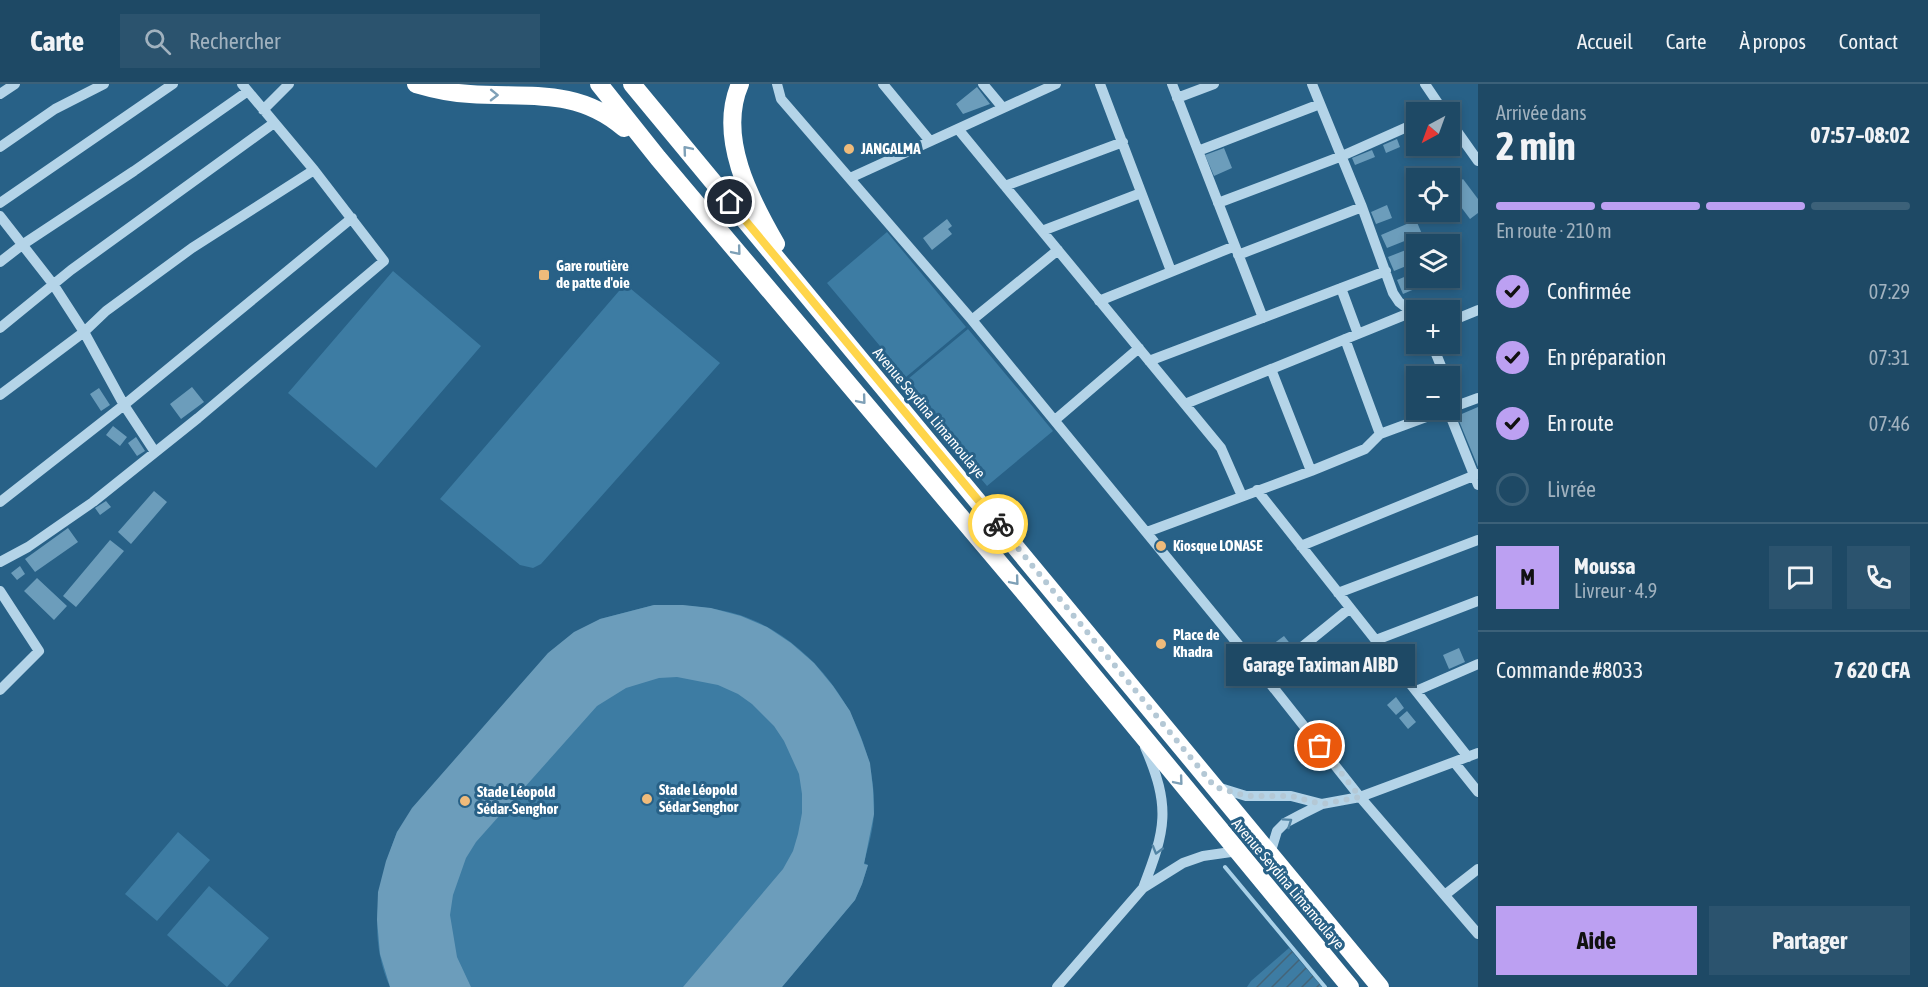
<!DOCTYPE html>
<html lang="fr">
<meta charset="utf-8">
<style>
body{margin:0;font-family:"Asap Condensed",sans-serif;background:#2b536e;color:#f1f3f6;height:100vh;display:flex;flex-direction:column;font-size:22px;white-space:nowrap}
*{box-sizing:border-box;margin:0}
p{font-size:20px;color:#a1b2bf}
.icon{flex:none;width:33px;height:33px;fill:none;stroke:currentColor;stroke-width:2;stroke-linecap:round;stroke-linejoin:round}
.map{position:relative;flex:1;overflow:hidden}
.drawer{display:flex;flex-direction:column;background:#1e4965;width:450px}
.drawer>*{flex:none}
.needle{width:39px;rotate:221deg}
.controls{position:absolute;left:1406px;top:18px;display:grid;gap:12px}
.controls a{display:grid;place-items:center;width:54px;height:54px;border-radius:0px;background:#1e4965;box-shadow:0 3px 9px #0003,0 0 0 2px #3c6179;font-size:30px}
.pin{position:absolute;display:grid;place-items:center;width:51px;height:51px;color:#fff;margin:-26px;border:3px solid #fff;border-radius:50%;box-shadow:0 2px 6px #0007}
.courier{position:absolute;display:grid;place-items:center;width:60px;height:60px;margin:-30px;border:4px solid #ffd54a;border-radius:50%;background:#fff;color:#222;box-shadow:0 2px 8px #0007}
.bubble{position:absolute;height:42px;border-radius:0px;background:#1e4965;box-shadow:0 3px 9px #0003,0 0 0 2px #3c6179;font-size:20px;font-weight:700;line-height:42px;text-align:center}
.head em{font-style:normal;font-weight:700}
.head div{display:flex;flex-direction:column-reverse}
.head{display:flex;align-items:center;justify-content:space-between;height:102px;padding:0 18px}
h1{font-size:39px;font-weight:700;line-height:45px}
.bar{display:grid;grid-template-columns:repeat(4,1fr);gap:9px 6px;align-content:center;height:72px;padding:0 18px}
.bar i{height:8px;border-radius:4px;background:#3c6179}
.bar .current{background:#bca0f2}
.bar p{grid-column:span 4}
.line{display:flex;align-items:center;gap:15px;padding:0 18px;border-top:2px solid #3c6179}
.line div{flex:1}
.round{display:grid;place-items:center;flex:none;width:63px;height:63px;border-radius:0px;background:#2b536e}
ol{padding:0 18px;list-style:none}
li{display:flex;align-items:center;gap:18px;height:66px}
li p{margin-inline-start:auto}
li .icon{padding:6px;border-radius:50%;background:#bca0f2;color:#111;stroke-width:4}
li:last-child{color:#a1b2bf}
li i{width:33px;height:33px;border:3px solid #3c6179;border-radius:50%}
.button{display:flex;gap:12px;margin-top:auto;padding:12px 18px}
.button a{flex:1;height:69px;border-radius:0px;background:#bca0f2;color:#111;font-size:24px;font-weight:700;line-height:69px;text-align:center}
.button a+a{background:#2b536e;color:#f1f3f6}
header{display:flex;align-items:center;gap:36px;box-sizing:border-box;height:84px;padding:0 30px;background:#1e4965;border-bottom:2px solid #3c6179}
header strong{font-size:28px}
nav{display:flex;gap:33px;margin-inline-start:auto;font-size:21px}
.search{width:420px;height:54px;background:#2b536e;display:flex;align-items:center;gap:15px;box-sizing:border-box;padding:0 21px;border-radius:0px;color:#a1b2bf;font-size:22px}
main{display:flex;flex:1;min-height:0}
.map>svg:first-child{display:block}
</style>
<header>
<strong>Carte</strong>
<div class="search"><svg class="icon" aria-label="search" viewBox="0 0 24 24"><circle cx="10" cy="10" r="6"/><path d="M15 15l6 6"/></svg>Rechercher</div>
<nav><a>Accueil</a><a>Carte</a><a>À propos</a><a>Contact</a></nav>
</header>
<main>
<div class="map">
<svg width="1478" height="903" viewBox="0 0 1478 903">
<defs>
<pattern id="garden-furrows" width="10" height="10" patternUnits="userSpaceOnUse" patternTransform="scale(1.5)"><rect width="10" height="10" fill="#3d7ca3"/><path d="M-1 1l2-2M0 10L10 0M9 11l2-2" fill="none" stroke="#446478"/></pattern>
</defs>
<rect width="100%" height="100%" fill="#286187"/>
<path fill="url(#garden-furrows)" d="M1289 864 1322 903H1247L1251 897Z"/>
<path fill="#3d7ca3" d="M887 148 966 243 906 293 827 199Z
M393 187 481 262 376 384 288 309Z
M625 200 720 279 541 480 533 484 520 481 440 415Z
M968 245 1053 347 987 402 902 300Z
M654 521C683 521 711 522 740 531 820 558 878 646 874 730 873 747 868 763 864 779L868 781 862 800 855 816 782 903H390C367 853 378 797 397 748L600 535Z
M178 748 210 776 157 837 125 810Z
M209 802 269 854 227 903 167 851Z"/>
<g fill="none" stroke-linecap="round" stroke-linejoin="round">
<path stroke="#a9d1e8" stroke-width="4" d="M1225 783 1325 903"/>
</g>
<path fill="#6c9dbb" d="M977 3 990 20 963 30 956 20Z
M1397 55 1400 63 1386 69 1383 61Z
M1224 64 1232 84 1214 92 1205 71Z
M1372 66 1375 73 1355 81 1352 74Z
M1463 95 1478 115V129L1470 135 1449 107Z
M1387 121 1392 134 1376 140 1371 128Z
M947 135 952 142 948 145 952 150 932 166 923 154Z
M1416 136 1422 150 1387 164 1381 151Z
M1416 162V178L1394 187 1388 173Z
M1416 188V194H1437L1438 195 1403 210 1397 196Z
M192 303 204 318 181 335 170 320Z
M99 304 110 321 101 327 90 310Z
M1478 323V383L1457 332Z
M113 342 127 353 120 362 106 351Z
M136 353 145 367 137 372 128 359Z
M154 407 167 418 131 460 118 448Z
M106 417 111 423 100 431 95 424Z
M68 444 78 458 35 488 25 475Z
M110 456 124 467 76 523 63 512Z
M20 482 25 490 17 496 11 489Z
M37 494 67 522 54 536 24 507Z
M654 521H683L711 524 741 532 767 543 791 559 814 579 833 602 850 627 861 654 870 679 873 705 874 730 864 780 868 781 862 800 855 816 782 903H683L783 785 793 767 798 750 802 729V710L799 690 784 657 774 642 752 620 738 610 718 601 677 593 659 594 626 604 597 622 476 758 466 774 453 811 450 831 457 873 471 903H390L380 870 377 836 378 808 386 777 397 748 412 724 548 569 574 548 600 535Z
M1284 552 1292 562 1280 571 1273 560Z
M1459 564 1465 578 1449 585 1443 571Z
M1396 613 1404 624 1396 631 1387 621Z
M1407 627 1416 638 1408 645 1399 634Z"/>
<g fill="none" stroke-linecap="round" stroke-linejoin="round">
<path stroke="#b4d4e8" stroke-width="10" d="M777 0 781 15 972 236 1265 593 1360 713 1478 850
M883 0 930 57
M983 0 1003 24
M1100 0 1171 187
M1172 0 1263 234
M1312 0 1362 123 1393 209 1399 218 1416 231
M1425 0 1444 28
M0 10 15 0
M1177 14 1214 0
M263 26 289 0
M1449 36 1478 77
M958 45 1221 364 1242 412
M0 63 55 25 104 0
M1198 67 1320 20
M850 94 1056 0
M1005 102 1123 58
M0 119 173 0
M1218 119 1342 72 1416 39
M0 132 53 200 84 248 124 321 155 368
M1042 147 1141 109
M1238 171 1362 123
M0 178 22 161 134 87 248 7
M1341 204 1358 250
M1099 217 1235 162
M972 236 1058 166
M1449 238 1478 226
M0 244 71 186 274 39
M1345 255 1380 350
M1432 260 1445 292
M1149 277 1386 187
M1271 285 1311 387
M1449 303 1456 322
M0 311 84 248 106 227 192 164 314 86
M1185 320 1412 228
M1448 326 1478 401
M1055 336 1139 264
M1257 406 1468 673
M0 418 124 321 352 134
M1147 448 1311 387 1365 365 1380 350 1478 314
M1301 462 1478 390
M0 478 28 463 93 418 198 334 384 177 314 86 242 0
M0 507 39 567 0 606
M1338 509 1478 456
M1376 556 1478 517
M1265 593 1350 524
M1416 607 1478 580
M1454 678 1478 708
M1217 703 1246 712H1291L1322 720
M1270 770 1277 747 1285 739 1302 730 1322 720 1360 713 1478 669
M1143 804C1166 745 1171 723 1145 663
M1446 810 1478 785
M1057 903 1143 804 1183 779 1203 772 1238 767"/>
<path stroke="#fff" stroke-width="18" d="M416 0C433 5 451 9 470 10 526 14 577 3 624 44
M599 0 658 74 1028 513 1350 903
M632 0 1380 903
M740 0C717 53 750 115 776 160"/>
</g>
<defs><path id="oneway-chevron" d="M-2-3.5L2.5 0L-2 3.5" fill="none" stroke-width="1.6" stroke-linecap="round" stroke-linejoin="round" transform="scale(1.5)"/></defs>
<g stroke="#7ea0b7">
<use href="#oneway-chevron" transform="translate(494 11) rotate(1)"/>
<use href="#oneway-chevron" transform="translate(687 66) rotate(-130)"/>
<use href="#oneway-chevron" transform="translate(737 167) rotate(50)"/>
<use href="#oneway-chevron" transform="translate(862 316) rotate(50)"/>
<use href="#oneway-chevron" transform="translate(1015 497) rotate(50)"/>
<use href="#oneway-chevron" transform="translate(1179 697) rotate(50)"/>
</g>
<g stroke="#5284a4">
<use href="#oneway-chevron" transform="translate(1288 738) rotate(-34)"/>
<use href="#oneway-chevron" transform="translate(1157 766) rotate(106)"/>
</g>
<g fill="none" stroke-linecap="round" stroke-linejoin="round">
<path stroke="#b4c8d5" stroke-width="6" stroke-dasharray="0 10.8" d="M998 440 1215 703 1246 712H1291L1322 720 1360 713 1320 662"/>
<path stroke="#ffd54a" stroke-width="8" d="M730 118 998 440"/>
</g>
<g fill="#efbb7b" stroke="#286187" stroke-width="2">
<circle cx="849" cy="65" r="6"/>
<rect x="538" y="185" width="12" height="12" rx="3"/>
<circle cx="1161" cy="462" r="6"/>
<circle cx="1161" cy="560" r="6"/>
<circle cx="647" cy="715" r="6"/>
<circle cx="465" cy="717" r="6"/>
</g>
<g text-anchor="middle" stroke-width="6" stroke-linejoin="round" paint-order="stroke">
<g font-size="15" font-weight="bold" fill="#fff" stroke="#286187" text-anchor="start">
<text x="861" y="70">JANGALMA</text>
<text x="556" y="187">Gare routière<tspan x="556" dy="17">de patte d'oie</tspan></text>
<text x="1173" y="467">Kiosque LONASE</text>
<text x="1173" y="556">Place de<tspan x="1173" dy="17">Khadra</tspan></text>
<text x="659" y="711">Stade Léopold<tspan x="659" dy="17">Sédar Senghor</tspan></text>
<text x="477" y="713">Stade Léopold<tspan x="477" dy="17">Sédar-Senghor</tspan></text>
</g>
<g font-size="15" fill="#fff" stroke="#286187">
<text transform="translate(929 329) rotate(50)" y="5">Avenue Seydina Limamoulaye</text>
<text transform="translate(1288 800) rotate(50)" y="5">Avenue Seydina Limamoulaye</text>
</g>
</g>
</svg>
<div class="controls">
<a><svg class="needle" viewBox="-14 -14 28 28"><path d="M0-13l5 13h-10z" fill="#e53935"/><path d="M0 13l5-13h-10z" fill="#a1b2bf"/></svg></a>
<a><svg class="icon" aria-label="locate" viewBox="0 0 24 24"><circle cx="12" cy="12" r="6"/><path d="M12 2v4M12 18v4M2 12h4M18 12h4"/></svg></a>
<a><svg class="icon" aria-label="layers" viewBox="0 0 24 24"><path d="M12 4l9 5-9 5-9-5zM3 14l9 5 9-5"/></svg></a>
<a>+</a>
<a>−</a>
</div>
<div class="pin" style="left:1320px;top:662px;background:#ea580c"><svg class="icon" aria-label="bag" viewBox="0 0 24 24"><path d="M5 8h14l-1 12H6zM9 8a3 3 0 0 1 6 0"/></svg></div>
<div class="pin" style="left:730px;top:118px;background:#1f2937"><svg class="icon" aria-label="home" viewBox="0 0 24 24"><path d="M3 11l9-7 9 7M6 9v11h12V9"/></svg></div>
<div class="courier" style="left:998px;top:440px"><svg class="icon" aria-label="bike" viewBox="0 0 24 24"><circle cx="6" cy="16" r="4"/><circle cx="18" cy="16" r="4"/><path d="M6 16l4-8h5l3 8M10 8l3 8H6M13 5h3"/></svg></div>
<div class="bubble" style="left:1226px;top:560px;width:189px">Garage Taximan AIBD</div>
</div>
<section class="drawer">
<div class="head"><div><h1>2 min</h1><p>Arrivée dans</p></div><em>07:57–08:02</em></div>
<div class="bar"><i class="current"></i><i class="current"></i><i class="current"></i><i></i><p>En route · 210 m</p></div>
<ol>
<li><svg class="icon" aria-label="check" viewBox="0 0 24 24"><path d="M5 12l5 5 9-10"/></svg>Confirmée<p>07:29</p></li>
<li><svg class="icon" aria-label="check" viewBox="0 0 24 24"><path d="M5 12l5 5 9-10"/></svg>En préparation<p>07:31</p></li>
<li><svg class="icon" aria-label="check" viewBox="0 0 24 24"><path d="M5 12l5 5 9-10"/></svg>En route<p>07:46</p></li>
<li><i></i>Livrée</li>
</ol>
<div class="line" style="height:108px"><b class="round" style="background:#bca0f2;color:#111">M</b><div><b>Moussa</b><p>Livreur · 4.9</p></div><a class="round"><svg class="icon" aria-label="chat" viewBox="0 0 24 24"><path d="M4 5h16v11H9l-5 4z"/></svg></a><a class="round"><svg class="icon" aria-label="phone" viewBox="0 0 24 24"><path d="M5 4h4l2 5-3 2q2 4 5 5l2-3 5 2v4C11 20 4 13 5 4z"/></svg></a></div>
<div class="line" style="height:78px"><div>Commande #8033</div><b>7 620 CFA</b></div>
<div class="button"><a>Aide</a><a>Partager</a></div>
</section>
</main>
